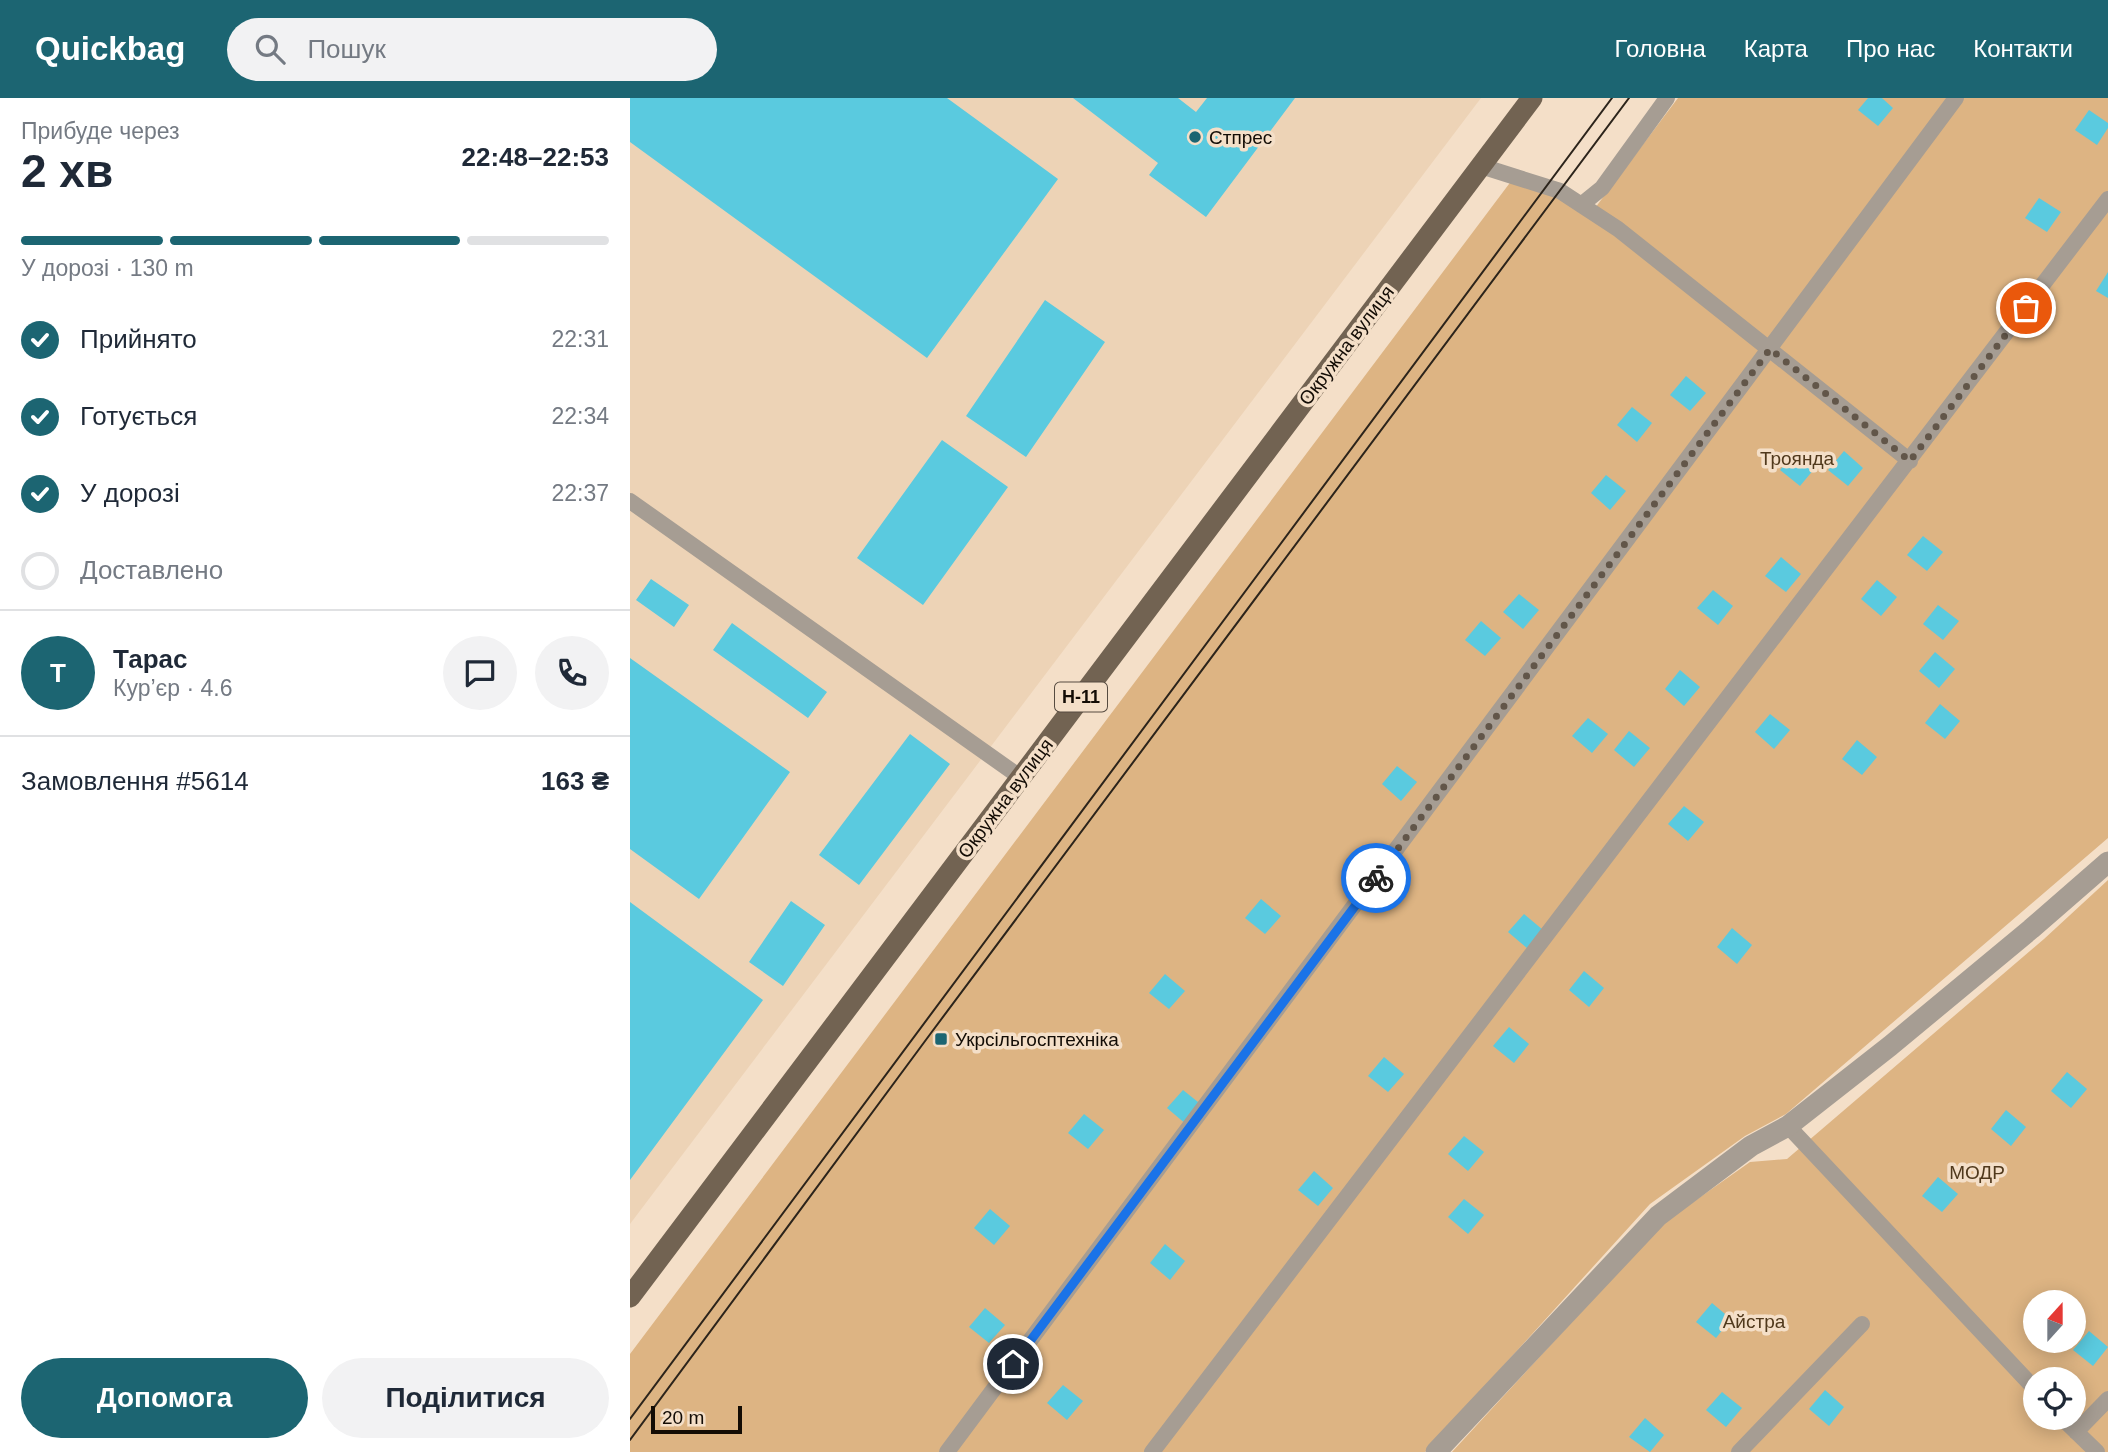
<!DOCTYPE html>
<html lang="uk">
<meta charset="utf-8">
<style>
body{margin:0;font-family:Helvetica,sans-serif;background:#f2f2f3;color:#1f2937;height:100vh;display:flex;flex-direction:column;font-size:26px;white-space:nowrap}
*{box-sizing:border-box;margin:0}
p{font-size:23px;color:#747a83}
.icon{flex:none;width:38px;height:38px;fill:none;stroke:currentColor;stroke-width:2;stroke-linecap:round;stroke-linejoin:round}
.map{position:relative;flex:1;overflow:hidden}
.sheet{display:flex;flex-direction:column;background:#fff;width:630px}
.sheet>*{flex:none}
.needle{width:46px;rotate:21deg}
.buttons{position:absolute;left:1393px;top:1192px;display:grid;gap:14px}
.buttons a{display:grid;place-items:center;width:63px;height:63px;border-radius:50%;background:#fff;box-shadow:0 4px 18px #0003;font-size:35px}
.scale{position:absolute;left:21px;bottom:18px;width:91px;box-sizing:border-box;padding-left:7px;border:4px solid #130c05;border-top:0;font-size:19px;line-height:24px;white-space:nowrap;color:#130c05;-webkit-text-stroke:5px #f4dfc8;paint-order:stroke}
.pin{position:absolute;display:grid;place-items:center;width:60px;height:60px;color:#fff;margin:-30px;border:4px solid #fff;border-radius:50%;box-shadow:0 2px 7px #0007}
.courier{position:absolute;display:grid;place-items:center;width:70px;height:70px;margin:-35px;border:5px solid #1a73e8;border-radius:50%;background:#fff;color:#222;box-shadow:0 2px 9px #0007}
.headline em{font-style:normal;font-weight:700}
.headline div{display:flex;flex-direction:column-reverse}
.headline{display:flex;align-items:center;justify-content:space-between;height:119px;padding:0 21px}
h1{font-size:46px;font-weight:700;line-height:52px}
.bar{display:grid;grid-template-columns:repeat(4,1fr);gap:10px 7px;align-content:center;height:84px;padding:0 21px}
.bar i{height:9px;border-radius:5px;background:#e0e1e3}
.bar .on{background:#1c6572}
.bar p{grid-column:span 4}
.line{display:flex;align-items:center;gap:18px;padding:0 21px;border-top:2px solid #e0e1e3}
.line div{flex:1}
.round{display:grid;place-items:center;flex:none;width:74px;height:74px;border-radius:37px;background:#f2f2f3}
ol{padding:0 21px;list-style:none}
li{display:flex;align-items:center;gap:21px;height:77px}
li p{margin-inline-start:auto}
li .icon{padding:7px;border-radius:50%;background:#1c6572;color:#fff;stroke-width:4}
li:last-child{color:#747a83}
li i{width:38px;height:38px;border:4px solid #e0e1e3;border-radius:50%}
.action{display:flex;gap:14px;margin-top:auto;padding:14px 21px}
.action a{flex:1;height:80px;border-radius:42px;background:#1c6572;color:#fff;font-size:28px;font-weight:700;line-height:80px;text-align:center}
.action a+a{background:#f2f2f3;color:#1f2937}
header{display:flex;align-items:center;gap:42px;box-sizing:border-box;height:98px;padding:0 35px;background:#1c6572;color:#fff}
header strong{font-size:33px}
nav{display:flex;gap:38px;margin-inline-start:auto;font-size:24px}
.search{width:490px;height:63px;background:#f2f2f3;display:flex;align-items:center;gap:18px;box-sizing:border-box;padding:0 24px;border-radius:38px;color:#747a83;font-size:26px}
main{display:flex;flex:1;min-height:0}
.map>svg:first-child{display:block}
</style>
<header>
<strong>Quickbag</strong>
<div class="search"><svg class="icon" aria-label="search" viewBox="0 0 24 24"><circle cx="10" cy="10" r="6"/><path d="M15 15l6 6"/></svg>Пошук</div>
<nav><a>Головна</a><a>Карта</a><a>Про нас</a><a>Контакти</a></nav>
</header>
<main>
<section class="sheet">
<div class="headline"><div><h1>2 хв</h1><p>Прибуде через</p></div><em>22:48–22:53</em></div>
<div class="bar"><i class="on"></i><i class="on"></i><i class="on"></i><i></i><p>У дорозі · 130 m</p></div>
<ol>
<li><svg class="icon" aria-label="check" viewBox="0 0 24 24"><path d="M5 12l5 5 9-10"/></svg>Прийнято<p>22:31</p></li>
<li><svg class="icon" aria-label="check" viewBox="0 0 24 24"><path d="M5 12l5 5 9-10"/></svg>Готується<p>22:34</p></li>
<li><svg class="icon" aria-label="check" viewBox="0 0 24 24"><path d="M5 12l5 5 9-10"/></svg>У дорозі<p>22:37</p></li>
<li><i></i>Доставлено</li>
</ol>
<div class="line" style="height:126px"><b class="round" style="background:#1c6572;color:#fff">Т</b><div><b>Тарас</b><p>Кур’єр · 4.6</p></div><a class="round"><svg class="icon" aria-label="chat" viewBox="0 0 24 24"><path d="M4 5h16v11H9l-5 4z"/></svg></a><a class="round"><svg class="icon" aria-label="phone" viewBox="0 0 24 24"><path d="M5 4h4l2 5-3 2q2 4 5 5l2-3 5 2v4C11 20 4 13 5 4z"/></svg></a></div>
<div class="line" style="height:91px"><div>Замовлення #5614</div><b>163 ₴</b></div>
<div class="action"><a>Допомога</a><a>Поділитися</a></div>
</section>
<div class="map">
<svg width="1478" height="1354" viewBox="0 0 1478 1354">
<rect width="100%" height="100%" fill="#f4dfc8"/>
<path fill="#edd3b6" d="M0 0H851L0 1126Z"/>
<path fill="#ddb483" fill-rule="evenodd" d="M1048 0H1478V740L1156 1016 1115 1038 1020 1106 795 1354H0V1256L885 78 962 114Z
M1478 782V1354H822L1032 1126 1120 1064 1157 1061 1414 841ZM1405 1204H1444V1242H1405ZM1405 1281H1444V1320H1405Z"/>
<path fill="#5acadf" d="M0 0H317L428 81 297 260 0 44Z
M443 0H548L566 14 577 0H665L576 119 519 77 528 65Z
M1238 0H1252L1263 10 1248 28 1228 12Z
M1459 12 1478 25V30L1467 47 1445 32Z
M1409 100 1431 114 1417 134 1395 120Z
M1478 174V200L1466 193Z
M415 202 475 244 396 359 336 318Z
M1056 278 1076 295 1060 313 1040 297Z
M1002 309 1022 325 1007 344 987 327Z
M312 342 378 389 293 507 227 460Z
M1166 353 1185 370 1170 388 1150 372Z
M1214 353 1233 370 1218 388 1198 372Z
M976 377 996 393 980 412 961 395Z
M1293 438 1313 454 1297 473 1277 457Z
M1151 459 1171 476 1156 494 1135 478Z
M21 481 59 507 44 529 6 502Z
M1247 482 1267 499 1251 518 1231 501Z
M1083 492 1103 508 1088 527 1067 510Z
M889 496 909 512 893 531 873 514Z
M1308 507 1329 523 1313 542 1293 526Z
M851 523 871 540 855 558 835 542Z
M102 525 197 594 178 620 83 552Z
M1305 554 1325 571 1309 590 1289 573Z
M0 560 160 674 69 801 0 751Z
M1050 572 1070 589 1054 608 1035 591Z
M1310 606 1330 623 1315 641 1295 625Z
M1140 616 1160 632 1144 651 1125 634Z
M958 620 978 636 962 655 942 638Z
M999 633 1020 650 1004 669 984 652Z
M280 636 320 666 229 787 189 757Z
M1227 642 1247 659 1232 677 1212 661Z
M767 668 787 684 771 703 752 686Z
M1054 708 1074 724 1058 743 1038 726Z
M631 801 651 818 635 836 615 820Z
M161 803 195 827 153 888 119 864Z
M0 804 133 902 0 1082Z
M894 816 913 832 898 851 878 834Z
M1102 830 1122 847 1107 866 1087 849Z
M954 873 974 890 959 909 939 892Z
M535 876 555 893 539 911 519 895Z
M879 929 899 946 884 965 863 948Z
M754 959 774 976 758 994 738 978Z
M1437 974 1457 991 1441 1010 1421 993Z
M553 992 573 1008 557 1027 537 1010Z
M1376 1012 1396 1029 1381 1048 1361 1031Z
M454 1016 474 1032 458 1051 438 1035Z
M834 1038 854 1054 838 1073 818 1056Z
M684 1073 703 1090 688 1108 668 1092Z
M1308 1079 1328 1096 1312 1114 1292 1098Z
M834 1101 854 1117 838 1136 818 1119Z
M360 1111 380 1128 364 1147 344 1130Z
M535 1146 555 1163 540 1182 520 1165Z
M1082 1205 1101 1221 1086 1240 1066 1224Z
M355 1210 375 1227 359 1245 339 1229Z
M1459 1233 1478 1249 1463 1268 1443 1252Z
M433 1287 453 1303 437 1322 417 1305Z
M1195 1292 1214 1309 1199 1328 1179 1311Z
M1092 1294 1112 1310 1096 1329 1076 1312Z
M1015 1320 1034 1337 1020 1354 999 1339Z"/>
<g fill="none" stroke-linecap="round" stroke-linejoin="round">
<path stroke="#a69d93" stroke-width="16" d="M851 68 930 93 988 131 1280 363
M951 107 972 90 1037 0
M0 403 390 679
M1158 1028 1405 1291
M1432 1320 1467 1354
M1446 1334 1478 1301
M317 1354 1326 0
M522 1354 1478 101
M1109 1354 1232 1226"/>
<path stroke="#a69d93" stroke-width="21" d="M806 1354 1028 1118 1121 1048 1158 1028 1260 948 1401 831 1478 764"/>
<path stroke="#726352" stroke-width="21" d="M0 1199 902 0"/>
<path stroke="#2c241b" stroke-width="2" d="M0 1321 982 0
M0 1342 301 935 999 0"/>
</g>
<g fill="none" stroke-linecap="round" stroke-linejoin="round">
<path stroke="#625649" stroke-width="7" stroke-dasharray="0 12.6" d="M746 780 1140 251 1280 363 1396 210"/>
<path stroke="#1a73e8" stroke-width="9" d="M383 1266 746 780"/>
</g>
<g fill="#1c6572" stroke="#f4dfc8" stroke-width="2.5">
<circle cx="565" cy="39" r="7"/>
<rect x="304" y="934" width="14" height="14" rx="3.5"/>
</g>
<g text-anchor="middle" stroke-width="7" stroke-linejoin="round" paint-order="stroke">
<rect fill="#f4dfc8" stroke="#564b40" stroke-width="2" x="425" y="584.5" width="52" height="29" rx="5"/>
<g font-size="18" font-weight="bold" fill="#130c05">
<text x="451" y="605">Н-11</text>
</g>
<g font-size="19" fill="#130c05" stroke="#f4dfc8" text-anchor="start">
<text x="579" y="46">Стпрес</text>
<text x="325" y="948">Укрсільгосптехніка</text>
</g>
<g font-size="19" fill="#130c05" stroke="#f4dfc8">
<text transform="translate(716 247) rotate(-53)" y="7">Окружна вулиця</text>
<text transform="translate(375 700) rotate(-53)" y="7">Окружна вулиця</text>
</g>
<g font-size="19" fill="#50391c" stroke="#f4dfc8">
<text x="1167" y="367">Троянда</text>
<text x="1347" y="1081">МОДР</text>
<text x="1124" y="1230">Айстра</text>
</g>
</g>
</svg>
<div class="buttons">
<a><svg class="needle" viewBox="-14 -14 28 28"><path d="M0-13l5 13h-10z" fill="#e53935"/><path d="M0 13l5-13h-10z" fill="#747a83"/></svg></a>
<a><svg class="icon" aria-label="locate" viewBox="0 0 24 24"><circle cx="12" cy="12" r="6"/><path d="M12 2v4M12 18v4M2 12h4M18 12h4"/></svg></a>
</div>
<div class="scale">20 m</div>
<div class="pin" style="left:1396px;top:210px;background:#ea580c"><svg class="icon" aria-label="bag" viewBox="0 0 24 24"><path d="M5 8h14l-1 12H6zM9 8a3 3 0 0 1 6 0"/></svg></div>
<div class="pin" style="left:383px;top:1266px;background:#1f2937"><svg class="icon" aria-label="home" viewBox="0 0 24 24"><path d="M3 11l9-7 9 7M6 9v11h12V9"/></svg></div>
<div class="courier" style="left:746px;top:780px"><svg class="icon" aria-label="bike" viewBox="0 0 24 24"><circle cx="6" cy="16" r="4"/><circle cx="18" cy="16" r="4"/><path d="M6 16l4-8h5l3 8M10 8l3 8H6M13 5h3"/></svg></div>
</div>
</main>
